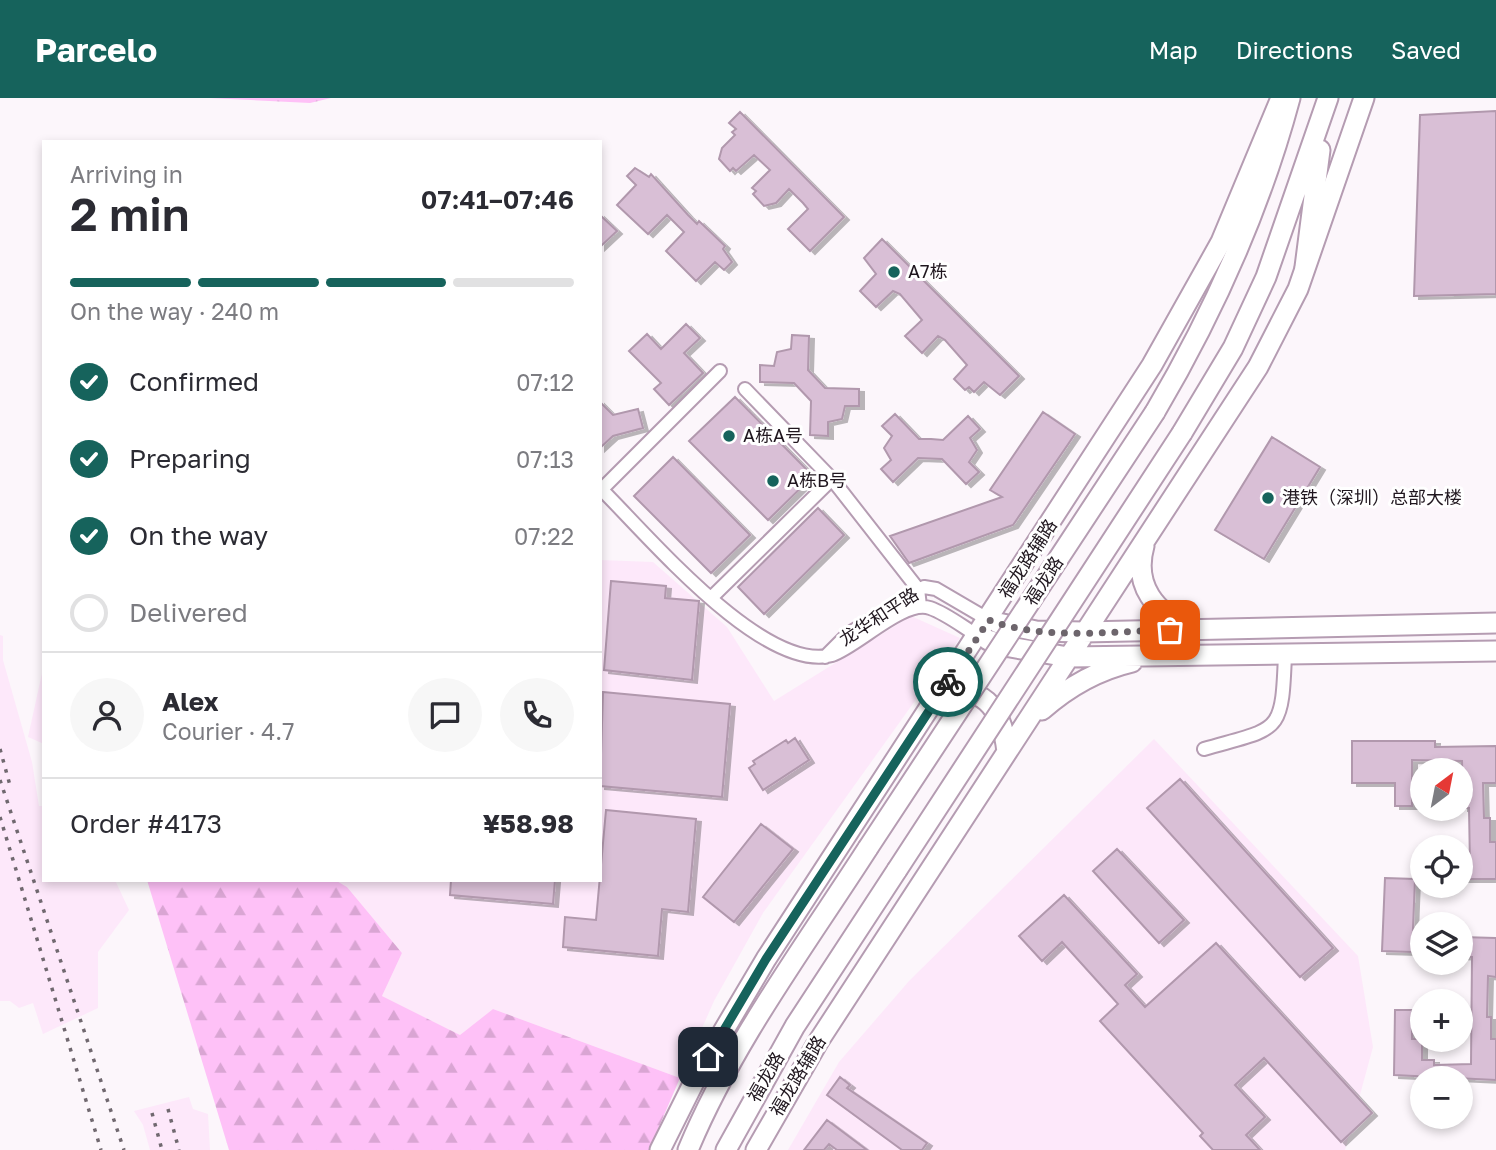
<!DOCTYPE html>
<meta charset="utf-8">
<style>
body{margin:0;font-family:"Golos Text","Noto Sans SC",sans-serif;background:#f7f7f7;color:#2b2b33;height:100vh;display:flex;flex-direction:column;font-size:26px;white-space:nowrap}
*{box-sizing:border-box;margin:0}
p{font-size:23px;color:#7c7c81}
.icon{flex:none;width:38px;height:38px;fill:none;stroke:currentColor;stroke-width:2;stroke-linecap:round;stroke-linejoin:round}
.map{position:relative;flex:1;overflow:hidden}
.sheet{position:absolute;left:42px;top:42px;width:560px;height:742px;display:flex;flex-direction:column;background:#fff;border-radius:0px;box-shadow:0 4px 10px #0003}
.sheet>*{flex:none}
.needle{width:46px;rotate:32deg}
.fabs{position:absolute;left:1410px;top:660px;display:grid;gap:14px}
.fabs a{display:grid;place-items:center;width:63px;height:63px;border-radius:50%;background:#fff;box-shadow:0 4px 10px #0003;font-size:35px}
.pin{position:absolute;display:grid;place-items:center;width:60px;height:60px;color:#fff;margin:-30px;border-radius:14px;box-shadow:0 4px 10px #0006}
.courier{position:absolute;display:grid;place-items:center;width:70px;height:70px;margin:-35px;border:5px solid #16635c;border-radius:50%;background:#fff;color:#222;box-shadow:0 2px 9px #0007}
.summary em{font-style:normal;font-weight:600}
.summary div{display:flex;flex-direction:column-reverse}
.summary{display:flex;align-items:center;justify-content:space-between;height:119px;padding:0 28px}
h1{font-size:46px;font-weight:600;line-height:52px}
.bar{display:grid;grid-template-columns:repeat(4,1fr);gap:10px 7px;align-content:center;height:84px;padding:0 28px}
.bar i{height:9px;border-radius:5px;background:#e1e1e2}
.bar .on{background:#16635c}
.bar p{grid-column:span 4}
.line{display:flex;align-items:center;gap:18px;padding:0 28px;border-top:2px solid #e1e1e2}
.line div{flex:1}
.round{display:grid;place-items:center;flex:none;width:74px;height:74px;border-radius:37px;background:#f7f7f7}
ol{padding:0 28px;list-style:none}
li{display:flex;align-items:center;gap:21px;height:77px}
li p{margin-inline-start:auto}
li .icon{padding:7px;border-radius:50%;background:#16635c;color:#fff;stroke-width:4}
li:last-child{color:#7c7c81}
li i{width:38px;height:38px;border:4px solid #e1e1e2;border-radius:50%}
header{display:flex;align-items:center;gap:42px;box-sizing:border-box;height:98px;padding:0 35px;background:#16635c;color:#fff}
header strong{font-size:33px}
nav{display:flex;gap:38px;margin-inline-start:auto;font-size:24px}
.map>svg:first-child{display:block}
</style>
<header>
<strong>Parcelo</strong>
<nav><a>Map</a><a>Directions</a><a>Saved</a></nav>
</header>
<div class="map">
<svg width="1496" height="1052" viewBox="0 0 1496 1052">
<defs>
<pattern id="forest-firs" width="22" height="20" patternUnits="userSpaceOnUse" patternTransform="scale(1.75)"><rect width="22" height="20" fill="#fec1f7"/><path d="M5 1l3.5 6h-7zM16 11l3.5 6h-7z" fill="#d9a5d3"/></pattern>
<filter id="shadow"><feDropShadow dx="5" dy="3" stdDeviation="0" flood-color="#0004"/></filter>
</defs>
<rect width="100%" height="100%" fill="#fcf6fb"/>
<path fill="#fde8fa" d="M600 462 653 464 727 529 774 603 911 518 960 540 763 815 714 903 680 980 493 911 460 937 382 898 402 855 347 789 335 782H600Z
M0 537 3 538V562L32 664 39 708H44V782H115L129 812 98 854V910L43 936 33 905 19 910 10 903H0Z
M44 566V646L28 639Z
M1154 641 1358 858 1373 949 1345 1052H788L839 964 909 883Z
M189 999 193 1011 208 1016 210 1052H150L143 1027 134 1013Z"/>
<path fill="url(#forest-firs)" d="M209 0H331L310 5Z
M147 782H335L347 789 402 855 382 898 460 937 493 911 680 980 649 1052H229Z"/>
<path fill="#d9bfd6" stroke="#b198ad" stroke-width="2" filter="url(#shadow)" d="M1496 13V196L1414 198 1420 17Z
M740 14 844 119 810 153 788 131 808 111 803 105 789 91 776 105 764 108 753 96 756 93 752 90 770 72 754 57 736 73 733 70 730 73 719 61 722 50 735 37 732 34 736 31 729 25Z
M635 70 649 79 651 76 688 117 697 126 699 123 725 148 723 151 732 164 724 172 715 164 696 183 666 153 684 134 667 117 648 136 617 107 636 87 627 78Z
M600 117 617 133 600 149Z
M882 141 1019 278 1000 297 984 284 974 294 969 289 965 292 954 281 967 267 945 242 938 238 922 255 905 238 922 222 900 196 893 193 876 209 860 193 876 176 864 160Z
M686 226 700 240 684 255 703 275 669 307 654 291 661 285 629 253 647 236 661 251Z
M792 237 809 238 808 272 825 290 859 291V308H845L842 321 828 324V338L810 337 811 303 794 285 760 284V267L774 268 777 254 791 251Z
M735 299 813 378 768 422 689 343Z
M600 304 613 317 638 311 643 330 613 338 600 350Z
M1043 314 1075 336 1013 427 909 465 890 438 1002 399 990 392Z
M895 316 919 341H931L943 342 968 318 980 331 970 340 977 352 969 364 979 374 966 386 942 361 918 360 893 384 881 371 891 362 884 350 892 338 882 328Z
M1272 339 1320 369 1264 461 1215 432Z
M673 359 750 437 711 475 634 398Z
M818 410 844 437 764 516 738 489Z
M611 483 666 488 665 500 699 503 692 582 604 572Z
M603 594 730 606 722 699 600 688Z
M795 640 809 662 763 692 749 670 755 666 753 663 786 642 788 645Z
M1352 643H1435V649L1496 648V685H1483L1484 720H1490V744H1496V781H1461V768H1470L1469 710H1463L1462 663 1412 662V708H1395V685H1352Z
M1180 681 1333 850 1300 879 1147 710Z
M606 712 696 721 688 814 662 811 658 858 563 849 565 819 596 822Z
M761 726 793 751 734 824 703 799Z
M1117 751 1184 822 1159 845 1093 773Z
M1385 780 1415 781 1412 854 1382 853Z
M451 782H555L553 806 450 797Z
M1064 797 1137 876 1125 887 1145 909 1216 845 1372 1015 1341 1044 1264 960 1235 987 1265 1019 1246 1037 1260 1052H1213L1200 1038 1203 1035 1100 923 1118 906 1062 844 1042 863 1019 838Z
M1461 839 1496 840V879L1488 878 1487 919H1491V941H1496V982L1394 977 1395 912H1412V941H1422V962H1434V967L1471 966 1472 859 1461 858Z
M840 979 850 987 847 990 927 1045 922 1052H902L827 997Z
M827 1022 867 1052H837L829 1046 824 1052H804Z"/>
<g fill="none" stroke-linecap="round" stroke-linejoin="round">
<defs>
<path id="minor" d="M745 291 832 381 918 491 920 508
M600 390C646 435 763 576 832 557 858 548 904 501 930 510 947 516 963 529 978 538
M602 391 720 273
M711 500 832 381
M825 559 848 536 924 489 936 491 989 522
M1204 651C1280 629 1282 638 1285 556"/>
<path id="primary" d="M1144 448C1133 487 1155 515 1191 530
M998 525 1036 533 1083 534 1496 525
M988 542 1010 549 1068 559 1496 553
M935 603C982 580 1002 610 1007 654
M1042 612C1069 588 1098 572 1132 564
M660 1052 698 976 766 861 1152 267 1221 144 1281 0
M756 1052 818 944 1258 269 1298 191 1364 0"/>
<path id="trunk" d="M1305 169 1320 52
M1155 314C1214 214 1260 112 1290 0
M1182 335 1233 250 1266 179 1328 0
M688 1052C733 944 805 848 868 750
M726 1052 795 928 897 772"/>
</defs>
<use href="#minor" stroke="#b59cb2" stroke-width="16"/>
<use href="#primary" stroke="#b59cb2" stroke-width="23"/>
<use href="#trunk" stroke="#b59cb2" stroke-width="23"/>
<use href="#minor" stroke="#fff" stroke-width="12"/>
<use href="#primary" stroke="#fff" stroke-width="19"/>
<use href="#trunk" stroke="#fff" stroke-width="19"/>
<path stroke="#70686f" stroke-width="3.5" stroke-dasharray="3.5 7" stroke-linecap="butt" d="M0 651 11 691
M0 682 124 1052
M0 719 101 1052
M168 1011 179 1052
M152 1015 162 1052"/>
<defs>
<path id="trunk-bridge" d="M868 750 1155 314
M897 772 1182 335"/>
</defs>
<use href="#trunk-bridge" stroke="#b59cb2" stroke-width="23" stroke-linecap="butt"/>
<use href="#trunk-bridge" stroke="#fff" stroke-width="19"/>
</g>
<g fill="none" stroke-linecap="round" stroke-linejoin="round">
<path stroke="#6d656c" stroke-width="7" stroke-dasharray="0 12.6" d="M948 584 989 522C1044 543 1112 533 1170 532"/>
<path stroke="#16635c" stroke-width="9" d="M708 959 766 861 948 584"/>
</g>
<g fill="#16635c" stroke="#fff" stroke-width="2.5">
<circle cx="894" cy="174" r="7"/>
<circle cx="729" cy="338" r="7"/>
<circle cx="773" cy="383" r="7"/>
<circle cx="1268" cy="400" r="7"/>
</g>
<g text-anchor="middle" stroke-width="6" stroke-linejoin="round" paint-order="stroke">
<g font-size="18" fill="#20171f" stroke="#fff" text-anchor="start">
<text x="908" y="180">A7栋</text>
<text x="743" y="344">A栋A号</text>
<text x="787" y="389">A栋B号</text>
<text x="1282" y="406">港铁（深圳）总部大楼</text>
</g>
<g font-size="18" fill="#20171f" stroke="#fff">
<text transform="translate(1028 461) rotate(-57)" y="6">福龙路辅路</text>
<text transform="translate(1044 483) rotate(-57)" y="6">福龙路</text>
<text transform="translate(879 519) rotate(-33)" y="6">龙华和平路</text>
<text transform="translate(798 978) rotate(-59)" y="6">福龙路辅路</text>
<text transform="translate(766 979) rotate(-60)" y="6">福龙路</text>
</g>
</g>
</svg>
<div class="fabs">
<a><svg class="needle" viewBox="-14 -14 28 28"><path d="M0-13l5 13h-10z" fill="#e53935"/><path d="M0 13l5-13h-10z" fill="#7c7c81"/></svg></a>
<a><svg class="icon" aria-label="locate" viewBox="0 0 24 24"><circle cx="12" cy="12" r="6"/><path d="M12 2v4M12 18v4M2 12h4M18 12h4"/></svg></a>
<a><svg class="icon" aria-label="layers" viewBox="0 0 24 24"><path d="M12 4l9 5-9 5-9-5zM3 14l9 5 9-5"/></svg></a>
<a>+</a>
<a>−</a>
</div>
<div class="pin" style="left:1170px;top:532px;background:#ea580c"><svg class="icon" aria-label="bag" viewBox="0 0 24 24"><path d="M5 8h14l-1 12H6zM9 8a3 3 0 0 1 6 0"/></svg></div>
<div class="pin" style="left:708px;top:959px;background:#1f2937"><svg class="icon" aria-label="home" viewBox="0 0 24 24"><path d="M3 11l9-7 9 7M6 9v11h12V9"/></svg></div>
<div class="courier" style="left:948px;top:584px"><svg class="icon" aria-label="bike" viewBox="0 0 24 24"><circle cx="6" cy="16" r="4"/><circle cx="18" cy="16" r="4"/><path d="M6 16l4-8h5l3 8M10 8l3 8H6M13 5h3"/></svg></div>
<section class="sheet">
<div class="summary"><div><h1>2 min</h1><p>Arriving in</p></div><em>07:41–07:46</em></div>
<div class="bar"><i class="on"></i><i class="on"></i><i class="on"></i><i></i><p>On the way · 240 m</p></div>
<ol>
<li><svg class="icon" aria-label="check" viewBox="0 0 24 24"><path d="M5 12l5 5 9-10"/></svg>Confirmed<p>07:12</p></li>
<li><svg class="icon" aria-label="check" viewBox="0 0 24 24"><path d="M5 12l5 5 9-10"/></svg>Preparing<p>07:13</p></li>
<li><svg class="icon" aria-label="check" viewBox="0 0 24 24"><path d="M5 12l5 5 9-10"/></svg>On the way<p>07:22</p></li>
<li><i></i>Delivered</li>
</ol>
<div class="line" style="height:126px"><a class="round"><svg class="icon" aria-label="person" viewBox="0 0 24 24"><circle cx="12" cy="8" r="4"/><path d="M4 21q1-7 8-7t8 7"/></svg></a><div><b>Alex</b><p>Courier · 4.7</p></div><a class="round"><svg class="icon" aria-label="chat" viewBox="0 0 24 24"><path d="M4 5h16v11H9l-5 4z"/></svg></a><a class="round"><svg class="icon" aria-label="phone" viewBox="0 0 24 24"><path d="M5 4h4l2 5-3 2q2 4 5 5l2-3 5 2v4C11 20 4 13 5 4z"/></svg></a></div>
<div class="line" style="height:91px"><div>Order #4173</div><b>¥58.98</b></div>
</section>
</div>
